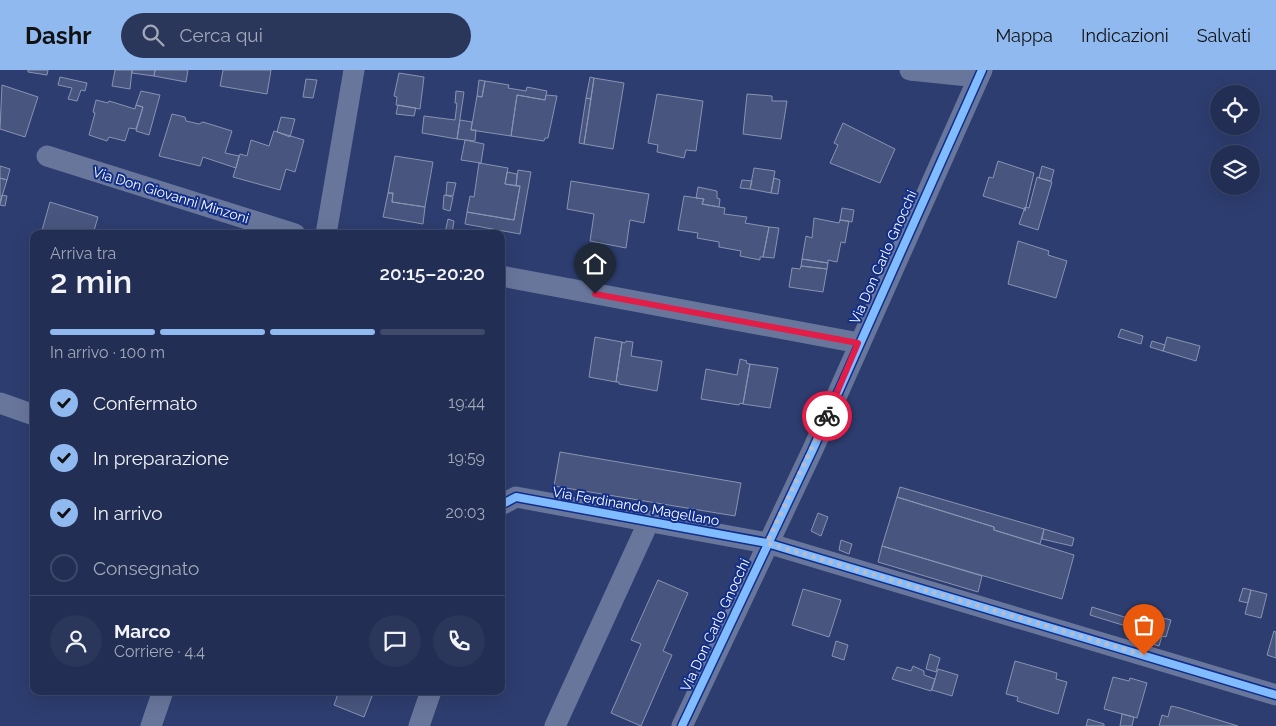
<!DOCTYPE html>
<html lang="it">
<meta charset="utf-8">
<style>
body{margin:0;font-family:Raleway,sans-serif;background:#2a365a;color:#f1f3f6;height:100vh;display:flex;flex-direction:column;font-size:19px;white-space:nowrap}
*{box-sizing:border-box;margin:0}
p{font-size:16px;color:#a2a8b8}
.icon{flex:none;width:28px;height:28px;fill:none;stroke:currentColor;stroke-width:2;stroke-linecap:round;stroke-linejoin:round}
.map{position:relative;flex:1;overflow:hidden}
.side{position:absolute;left:30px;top:160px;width:475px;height:465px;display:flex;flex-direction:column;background:#222e53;border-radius:10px;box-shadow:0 5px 20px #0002,0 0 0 1px #3f4a6a}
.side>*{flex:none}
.tools{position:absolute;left:1210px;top:15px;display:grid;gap:10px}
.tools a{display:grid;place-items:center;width:50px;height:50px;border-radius:50%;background:#222e53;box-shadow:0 5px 20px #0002,0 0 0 1px #3f4a6a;font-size:25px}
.pin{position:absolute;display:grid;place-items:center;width:42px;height:42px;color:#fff;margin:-51px -21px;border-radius:50% 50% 50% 0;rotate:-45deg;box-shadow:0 0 5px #0007}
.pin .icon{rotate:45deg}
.courier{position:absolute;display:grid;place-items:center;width:50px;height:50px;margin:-25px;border:4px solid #e11d48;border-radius:50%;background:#fff;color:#222;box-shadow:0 1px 6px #0007}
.overview em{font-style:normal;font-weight:600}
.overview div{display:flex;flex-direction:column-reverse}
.overview{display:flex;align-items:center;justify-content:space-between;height:85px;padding:0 20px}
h1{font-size:32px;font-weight:600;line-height:38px}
.bar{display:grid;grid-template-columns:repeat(4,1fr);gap:8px 5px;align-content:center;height:60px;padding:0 20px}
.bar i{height:6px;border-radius:4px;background:#3f4a6a}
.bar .selected{background:#90b9f0}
.bar p{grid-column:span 4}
.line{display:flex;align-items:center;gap:12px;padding:0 20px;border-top:1px solid #3f4a6a}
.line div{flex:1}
.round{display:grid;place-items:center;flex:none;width:52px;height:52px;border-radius:26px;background:#2a365a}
ol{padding:0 20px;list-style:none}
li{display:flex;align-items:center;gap:15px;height:55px}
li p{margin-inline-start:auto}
li .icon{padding:5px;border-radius:50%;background:#90b9f0;color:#111;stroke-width:4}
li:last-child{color:#a2a8b8}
li i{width:28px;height:28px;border:2px solid #3f4a6a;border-radius:50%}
header{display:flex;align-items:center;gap:30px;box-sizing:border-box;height:70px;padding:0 25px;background:#90b9f0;color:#111}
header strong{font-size:24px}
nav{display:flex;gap:28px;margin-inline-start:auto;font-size:18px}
.search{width:350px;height:45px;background:#2a365a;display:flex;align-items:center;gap:12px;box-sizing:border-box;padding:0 18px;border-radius:28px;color:#a2a8b8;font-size:19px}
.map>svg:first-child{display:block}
</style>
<header>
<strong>Dashr</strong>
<div class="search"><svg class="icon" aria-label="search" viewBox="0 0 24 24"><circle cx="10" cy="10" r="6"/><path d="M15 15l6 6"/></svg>Cerca qui</div>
<nav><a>Mappa</a><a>Indicazioni</a><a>Salvati</a></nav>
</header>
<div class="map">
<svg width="1276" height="656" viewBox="0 0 1276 656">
<rect width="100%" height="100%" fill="#2d3d6f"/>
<path fill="#48557e" stroke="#8893b2" d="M28 0H48L47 5 28 2Z
M115 0H132L130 19 112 16Z
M132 0H155L154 6 132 3Z
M155 0H188L186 12 154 6Z
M223 0H271L267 24 220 16Z
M399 3 424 7 420 39 396 35 397 27 394 26Z
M60 7 87 13 85 21 81 20 77 31 68 29 72 18 58 15Z
M590 7 594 8 591 29 586 28Z
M594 8 624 13 613 79 584 74Z
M306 9 317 10 313 28 303 27Z
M479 10 485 11 482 27 477 26Z
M485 11 509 15 508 18 526 21 527 17 547 21 545 30 517 25 511 66 471 60 477 26 482 27Z
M2 15 38 27 25 67 0 59Z
M141 21 160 25 149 65 136 61 143 37 136 35Z
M456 21 464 22 457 69 422 63 424 46 455 50 457 33H455Z
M657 24 703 31 696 81 686 80 684 88 657 82 658 75 648 73Z
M747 24 772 26V31H787L781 69 743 64Z
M517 25 545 30 546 25 557 26 548 68H545L544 71 511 66Z
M586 28 591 29 584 74 579 73Z
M96 30 108 33 109 31 135 39 136 35 143 37 136 59 129 58 125 71 109 67 107 71 89 65 95 43 93 42Z
M398 35 416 38 414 46 396 44Z
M172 44 185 47 186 51 199 54 203 52 232 61 225 83 239 86 236 98 203 87 200 96 159 86Z
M281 47 295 49 290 67 277 62Z
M460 50 472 52 471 60H476L475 71 457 69Z
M843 53 895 79 880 113 830 93 838 75 834 73Z
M274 61 304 70 295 102 286 99 280 120 233 107 240 84 247 86 251 70 269 76Z
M465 70 484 74 481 93 461 90Z
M395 86 433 92 425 137 392 132 393 123H388Z
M998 91 1034 103 1025 141 1024 139 983 126 989 107 993 108Z
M479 93 508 98 505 114 520 116 514 150 467 142 470 126 474 127Z
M0 96 10 99 7 110 0 108Z
M1042 96 1054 100 1051 111 1039 108Z
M754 98 775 101 771 123 750 119Z
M518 100 531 102 520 164 465 154 467 142 514 150 520 116H516Z
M507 102 517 104 516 116 505 114Z
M1037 107 1052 112 1038 160 1019 154 1025 137 1029 138Z
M0 108 7 110 0 133Z
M774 108 780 110 778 124 771 123Z
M742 110 752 111 750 119 740 118Z
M571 111 649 124 644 153 630 150 626 178 590 171 594 144 567 139Z
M447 112 456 113 453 126 446 125Z
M698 117 717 121V128L720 129 719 137 702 134 704 129 696 128Z
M388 123H393L392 132 425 137 423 154 383 147Z
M2 125 7 126 5 136 0 135Z
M444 125 453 127 450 141 443 139Z
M684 126 704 129 702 134 725 138 724 144 747 147 745 153 769 157 763 187H760V190L740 186 741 181 719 177V172L697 168 698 163 678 160Z
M50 132 98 147 93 164H41Z
M842 138 854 140 852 152 840 150Z
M814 148 839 153 840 150 849 151 845 173 841 172 837 192 828 190V193L802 189 806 166 812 168Z
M448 149 454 151 452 164 445 163Z
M769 157 779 158 774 188 763 187Z
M1018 171 1049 181 1048 185 1067 191 1056 228 1008 214Z
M802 189 828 193 827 199 801 196Z
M801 196 827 199 823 222 789 217 792 198 800 199Z
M1121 259 1143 266 1141 274 1118 267Z
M595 267 622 272 616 312 589 307Z
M1167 267 1200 276 1196 291 1163 281Z
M626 271 633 272 631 286 662 291 657 321 619 314V312H616L622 272 625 273Z
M1152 271 1165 275 1163 281 1150 277Z
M740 289 747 291 746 293 750 294 743 334 740 333 739 335 701 329 706 299 737 305Z
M750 294 778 298 770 338 743 334Z
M560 382 741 413 735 446 554 416Z
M900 417 1044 459 1040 474 994 460V457L897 427Z
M897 427 994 457V460L1074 485 1062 529 882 476Z
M818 443 828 447 821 466 811 461Z
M1044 459 1074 468 1072 476 1042 469Z
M841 470 852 474 849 484 839 480Z
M882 476 982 506 978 522 878 492Z
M658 510 688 523 663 581 672 585 641 656 611 643 641 574 631 570Z
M1243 518 1251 520 1248 533 1239 531Z
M803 519 841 530 829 567 792 555Z
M1251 520 1267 524 1261 548 1245 544Z
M1092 537 1131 549 1129 557 1090 545Z
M1155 546 1171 550 1166 567 1162 566 1159 576 1138 570 1145 548 1154 551Z
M1274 561 1276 562V588L1267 585Z
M836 571 848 575 844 590 832 586Z
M930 584 940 588 936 602 926 599Z
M1015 591 1057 603 1056 609 1067 612 1058 644 1017 631 1018 627 1006 624Z
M913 596 924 601V605L935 609 931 621 892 609 897 597 911 601Z
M938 599 958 605 952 626 932 620Z
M1113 607 1129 611 1130 608 1147 613 1137 648 1104 639Z
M339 621H374L364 647 334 635Z
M1171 636 1180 638 1238 656H1159L1162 645 1168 647Z
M1122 644 1134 647 1132 656H1120Z
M1088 649 1104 654V656H1086Z"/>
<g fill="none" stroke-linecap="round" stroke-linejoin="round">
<path stroke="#69769c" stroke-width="21" d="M910 0 978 7
M47 86 295 164
M326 164 354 0
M501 206 859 273
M0 333 34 345
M501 435 516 427 767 473 1276 625
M151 656 163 621
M419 656 431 621
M555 656 649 451
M682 656 813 379 982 0"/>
<defs>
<path id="cycleway" d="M501 435 516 427 767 473 1276 625
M682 656 813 379 982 0"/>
</defs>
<use href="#cycleway" stroke="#112e8b" stroke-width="11"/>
<use href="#cycleway" stroke="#80bcff" stroke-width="8"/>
</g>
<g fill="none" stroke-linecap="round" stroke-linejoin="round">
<path stroke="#b6bbcd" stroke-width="5" stroke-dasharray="0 9" d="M827 346 767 473 1144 585"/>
<path stroke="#e11d48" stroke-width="6" d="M595 224 858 273 827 346"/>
</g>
<g text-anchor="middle" stroke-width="4" stroke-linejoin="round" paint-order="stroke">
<g font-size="14" fill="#fff" stroke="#112e8b">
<text transform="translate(171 125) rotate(17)" y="5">Via Don Giovanni Minzoni</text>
<text transform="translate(883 187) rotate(-66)" y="5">Via Don Carlo Gnocchi</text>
<text transform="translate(636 436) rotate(10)" y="5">Via Ferdinando Magellano</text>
<text transform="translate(715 555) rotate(-65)" y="5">Via Don Carlo Gnocchi</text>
</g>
</g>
</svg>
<div class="tools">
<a><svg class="icon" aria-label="locate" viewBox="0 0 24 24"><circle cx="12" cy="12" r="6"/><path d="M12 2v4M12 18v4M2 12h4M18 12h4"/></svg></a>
<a><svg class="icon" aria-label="layers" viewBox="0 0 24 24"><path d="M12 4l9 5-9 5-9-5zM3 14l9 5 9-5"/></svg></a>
</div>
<div class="pin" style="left:1144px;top:585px;background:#ea580c"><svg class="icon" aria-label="bag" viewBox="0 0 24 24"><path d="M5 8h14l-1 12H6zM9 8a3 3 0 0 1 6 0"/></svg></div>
<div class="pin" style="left:595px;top:224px;background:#1f2937"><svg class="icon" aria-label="home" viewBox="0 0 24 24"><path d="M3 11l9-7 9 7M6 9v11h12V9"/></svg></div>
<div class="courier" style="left:827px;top:346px"><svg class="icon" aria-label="bike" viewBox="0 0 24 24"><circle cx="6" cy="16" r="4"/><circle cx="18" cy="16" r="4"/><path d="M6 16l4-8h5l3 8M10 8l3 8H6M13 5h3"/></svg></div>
<section class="side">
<div class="overview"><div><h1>2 min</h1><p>Arriva tra</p></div><em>20:15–20:20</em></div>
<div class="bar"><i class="selected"></i><i class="selected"></i><i class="selected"></i><i></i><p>In arrivo · 100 m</p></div>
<ol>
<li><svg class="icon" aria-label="check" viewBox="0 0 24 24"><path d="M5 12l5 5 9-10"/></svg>Confermato<p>19:44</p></li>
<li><svg class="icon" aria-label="check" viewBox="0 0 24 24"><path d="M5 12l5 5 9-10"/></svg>In preparazione<p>19:59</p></li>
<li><svg class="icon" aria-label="check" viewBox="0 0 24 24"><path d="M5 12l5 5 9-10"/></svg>In arrivo<p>20:03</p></li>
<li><i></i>Consegnato</li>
</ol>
<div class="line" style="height:90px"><a class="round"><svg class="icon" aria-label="person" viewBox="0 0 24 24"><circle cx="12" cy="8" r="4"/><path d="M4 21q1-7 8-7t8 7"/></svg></a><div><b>Marco</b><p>Corriere · 4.4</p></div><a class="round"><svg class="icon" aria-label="chat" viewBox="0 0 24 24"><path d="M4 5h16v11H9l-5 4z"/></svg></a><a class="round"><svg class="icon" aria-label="phone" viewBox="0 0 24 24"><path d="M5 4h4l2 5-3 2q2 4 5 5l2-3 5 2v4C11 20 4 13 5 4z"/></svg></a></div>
</section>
</div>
